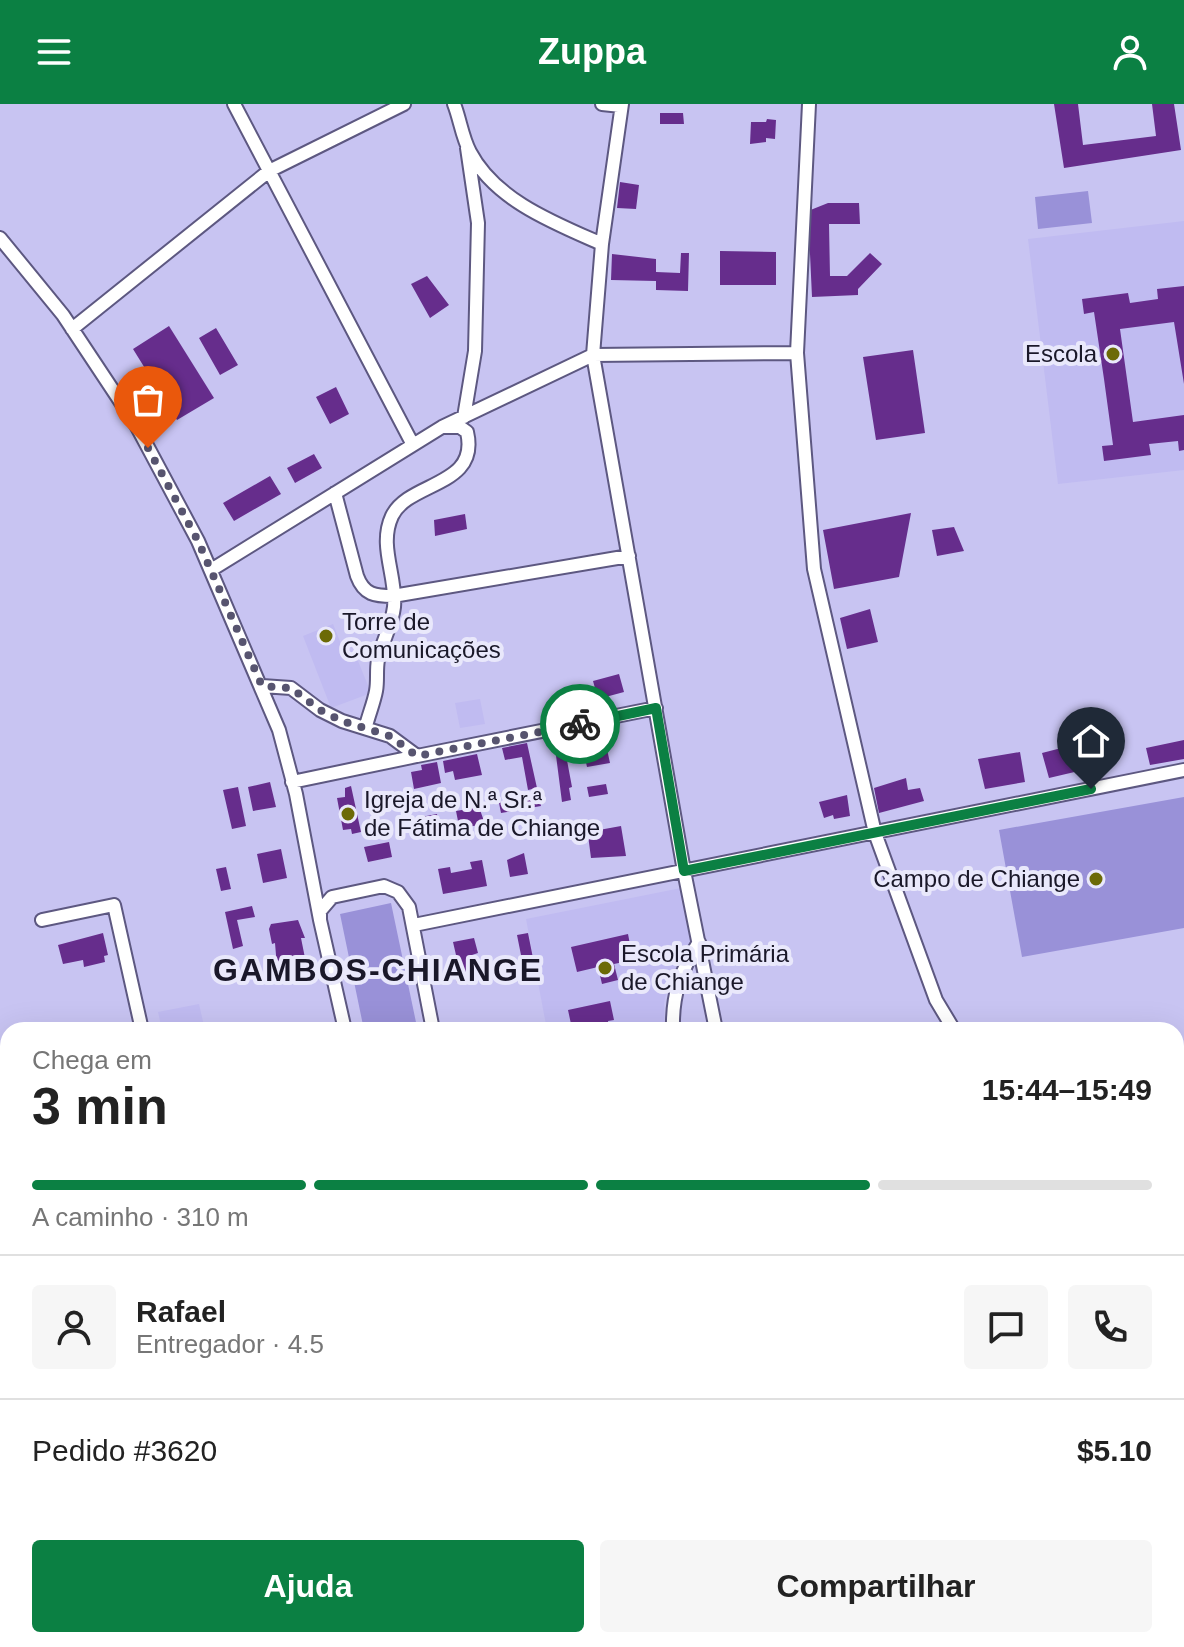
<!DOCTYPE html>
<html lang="pt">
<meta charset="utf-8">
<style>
body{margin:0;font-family:Helvetica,sans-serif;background:#f6f6f6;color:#222;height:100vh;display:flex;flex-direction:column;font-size:30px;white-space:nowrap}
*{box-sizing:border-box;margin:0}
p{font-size:26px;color:#767676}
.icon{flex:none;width:44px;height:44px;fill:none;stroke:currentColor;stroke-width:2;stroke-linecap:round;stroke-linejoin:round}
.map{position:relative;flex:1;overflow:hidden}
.panel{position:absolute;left:0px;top:918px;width:1184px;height:626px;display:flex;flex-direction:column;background:#fff;border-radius:24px 24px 0 0;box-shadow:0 8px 32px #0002}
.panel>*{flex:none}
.pin{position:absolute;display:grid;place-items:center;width:68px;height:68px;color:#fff;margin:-82px -34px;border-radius:50% 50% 50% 0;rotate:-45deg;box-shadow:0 0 8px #0007}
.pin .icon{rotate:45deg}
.courier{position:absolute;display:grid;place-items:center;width:80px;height:80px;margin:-40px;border:6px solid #0b8043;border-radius:50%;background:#fff;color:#222;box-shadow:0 2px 10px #0007}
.overview em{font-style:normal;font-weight:700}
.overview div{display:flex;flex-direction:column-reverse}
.overview{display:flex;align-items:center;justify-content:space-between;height:136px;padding:0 32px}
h1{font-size:52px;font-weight:700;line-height:60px}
.bar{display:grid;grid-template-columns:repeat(4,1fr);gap:12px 8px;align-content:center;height:96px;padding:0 32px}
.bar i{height:10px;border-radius:6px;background:#e0e0e0}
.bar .current{background:#0b8043}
.bar p{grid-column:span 4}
.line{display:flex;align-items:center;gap:20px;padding:0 32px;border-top:2px solid #e0e0e0}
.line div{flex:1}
.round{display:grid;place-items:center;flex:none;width:84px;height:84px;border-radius:8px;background:#f6f6f6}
.button{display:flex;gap:16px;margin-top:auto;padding:16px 32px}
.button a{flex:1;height:92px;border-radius:8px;background:#0b8043;color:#fff;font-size:32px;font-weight:700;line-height:92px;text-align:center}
.button a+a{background:#f6f6f6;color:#222}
header{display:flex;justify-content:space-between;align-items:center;height:104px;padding:0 32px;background:#0b8043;color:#fff;font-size:36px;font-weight:700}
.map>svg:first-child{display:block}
</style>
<header><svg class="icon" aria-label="menu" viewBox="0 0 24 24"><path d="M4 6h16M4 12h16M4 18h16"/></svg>Zuppa<svg class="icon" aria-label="person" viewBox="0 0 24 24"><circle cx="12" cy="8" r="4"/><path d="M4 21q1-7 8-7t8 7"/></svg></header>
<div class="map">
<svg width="1184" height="1543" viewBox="0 0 1184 1543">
<rect width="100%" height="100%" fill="#c8c4f2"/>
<path fill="#c0bbf1" d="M1184 117V366L1058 380 1028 135Z
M333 520 345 550 354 547 371 589 331 604 303 532Z
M480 595 485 620 460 624 455 599Z
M681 784 692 834 670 876 664 899 665 926H547L526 815Z
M199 900 205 926H162L158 908Z"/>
<path fill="#9991d8" d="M1088 87 1092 119 1038 125 1035 93Z
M1184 693V824L1022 853 999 726Z
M391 799 417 923 364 926 340 810Z"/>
<path fill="#662d8c" d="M1054 0H1078L1083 41 1156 32 1152 0H1174L1181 46 1064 64Z
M660 9H683L684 20H660Z
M767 15 776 16 775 35 766 34V38L750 40 751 18H766Z
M620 78 639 81 636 105 617 104Z
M828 99H859L860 120H829L830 172H847L870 149 882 160 858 185V191L812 193 808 107Z
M720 147 776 148V181H720Z
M681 149H689L688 187 656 186V177L611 176 612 150 656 155V168L680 169Z
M427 172 449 201 430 214 411 180Z
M1184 182V280L1174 218 1120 225 1133 318 1184 311V346L1179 347 1178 337 1149 340 1151 351 1104 357 1102 342 1113 341 1104 275 1094 208 1084 210 1082 195 1128 189 1130 199 1158 195 1157 185Z
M169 222 214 294 177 316 133 245Z
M216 224 238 261 220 271 199 234Z
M913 246 925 329 876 336 863 253Z
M336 283 349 310 330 320 316 293Z
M314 350 322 364 295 379 287 364Z
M270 372 281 390 234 417 223 399Z
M911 409 899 473 834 485 823 426Z
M465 410 467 425 435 432 434 416Z
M954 423 964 447 937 452 932 426Z
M870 505 878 538 847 545 840 514Z
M619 570 624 588 598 595 593 577Z
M603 627 610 659 587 663 580 631Z
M563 635 572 683 569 684 571 696 562 698 554 636Z
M1184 636V655L1150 661 1146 644Z
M527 639 537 684 528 686 522 653 505 656 502 644Z
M1077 640 1083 666 1049 674 1042 649Z
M1020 648 1025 678 985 685 978 655Z
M477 650 482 671 455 676 453 667 445 669 443 657Z
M437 658 441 679 414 685 411 668 422 666 421 661Z
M906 674 908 686 920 684 924 697 879 709 874 684Z
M270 678 276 703 253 707 248 683Z
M606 680 608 690 589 693 587 683Z
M351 682 361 728 352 730 351 725 343 726 337 694 345 693V684Z
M238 683 246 722 232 725 223 686Z
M847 691 850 712 834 715 833 711 824 714 819 698Z
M539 692 541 702 501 709 499 699Z
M479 703 485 720 420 731 416 714 437 710 439 720 458 717 456 707Z
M621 722 626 752 591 754 588 731 600 729 599 726Z
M389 738 392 753 368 758 364 743Z
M281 745 287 774 263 779 257 750Z
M524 749 528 770 510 773 507 756Z
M482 756 487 782 443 790 438 765 450 763 451 769 472 765 470 758Z
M226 763 231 785 221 787 216 765Z
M252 802 255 813 237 816 243 842 233 845 225 808Z
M298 816 305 834H301L305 854H308L311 869 309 873 282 878 278 875 275 839 272 840 269 825 271 820Z
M103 829 108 851 104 852 105 858 84 863 83 856 63 860 58 841Z
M528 829 537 874 526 876 517 831Z
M628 830 633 856 614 860 618 876 602 880 598 863 577 868 571 843Z
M474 834 478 849 472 851 477 875 457 879 451 852 456 851 453 838Z
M610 897 614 916 608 917 609 926H588L587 921 581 923 580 918 571 920 568 906Z
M8 1071V1104L0 1106V1073Z
M8 1240V1263L0 1265V1242Z"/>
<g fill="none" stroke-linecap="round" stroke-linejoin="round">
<defs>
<path id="street" d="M234 0 413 341
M454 0C460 15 462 33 470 48 495 96 554 119 602 140
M602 0 621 2
M622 0 602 140 593 251 684 767 716 926
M809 0 797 249 814 465 875 729 936 896 954 926
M0 134 63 211 136 321 198 437 279 626 296 690 320 816
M72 225 269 67 404 0
M464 313 475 247 478 119 467 44
M335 389 357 472C364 491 375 492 393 492L629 452
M211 466 442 323 593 251 797 249
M262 582 291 584 320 606 342 617 390 632 417 652 292 678
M366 622C369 610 374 598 376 587 378 577 376 566 378 556 382 538 392 521 394 503 397 472 378 442 392 412 409 377 480 383 467 328L460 323H445
M417 652 656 604
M42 816 114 801 142 926
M414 821 1184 666
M345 926 320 816V807L332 793 384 782 398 788 409 803 433 926
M673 926C672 891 680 868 699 838
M1176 973 1184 964
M0 1028 8 1026
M0 1217 8 1216
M0 1397 5 1421
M28 1536 29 1543
M436 1536 437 1543
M366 1543 398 1536"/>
</defs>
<use href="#street" stroke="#5d5881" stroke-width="16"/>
<use href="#street" stroke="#fff" stroke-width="12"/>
</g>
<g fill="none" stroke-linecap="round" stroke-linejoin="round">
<path stroke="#57546f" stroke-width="8" stroke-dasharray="0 14.4" d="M148 344 198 437 262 582 291 584 320 606 342 617 390 632 417 652 580 620"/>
<path stroke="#0b8043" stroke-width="10" d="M580 620 656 604 684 767 1091 685"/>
</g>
<g fill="#6c6a07" stroke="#e9e8fb" stroke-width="3">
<circle cx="1113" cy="250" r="8"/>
<circle cx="326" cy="532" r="8"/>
<circle cx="348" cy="710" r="8"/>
<circle cx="1096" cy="775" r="8"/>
<circle cx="605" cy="864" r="8"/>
</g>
<g text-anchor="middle" stroke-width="8" stroke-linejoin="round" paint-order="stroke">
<g font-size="24" fill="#1a1829" stroke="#e9e8fb" text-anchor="start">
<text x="1097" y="258" text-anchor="end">Escola</text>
<text x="342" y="526">Torre de<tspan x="342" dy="28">Comunicações</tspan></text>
<text x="364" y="704">Igreja de N.ª Sr.ª<tspan x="364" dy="28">de Fátima de Chiange</tspan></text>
<text x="1080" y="783" text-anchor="end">Campo de Chiange</text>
<text x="621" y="858">Escola Primária<tspan x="621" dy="28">de Chiange</tspan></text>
</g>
<g font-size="32" font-weight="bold" letter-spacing="2" fill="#1a1829" stroke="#e9e8fb">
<text x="378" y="877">GAMBOS-CHIANGE</text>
</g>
</g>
</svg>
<div class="pin" style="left:148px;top:344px;background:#ea580c"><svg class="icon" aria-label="bag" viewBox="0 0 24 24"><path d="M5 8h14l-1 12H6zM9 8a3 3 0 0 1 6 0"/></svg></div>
<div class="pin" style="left:1091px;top:685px;background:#1f2937"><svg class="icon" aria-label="home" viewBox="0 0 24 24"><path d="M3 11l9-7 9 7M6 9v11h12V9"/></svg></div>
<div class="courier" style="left:580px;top:620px"><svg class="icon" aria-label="bike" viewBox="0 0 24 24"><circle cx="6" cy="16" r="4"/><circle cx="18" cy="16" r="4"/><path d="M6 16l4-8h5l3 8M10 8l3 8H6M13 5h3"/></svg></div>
<section class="panel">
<div class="overview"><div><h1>3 min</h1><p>Chega em</p></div><em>15:44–15:49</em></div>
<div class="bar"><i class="current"></i><i class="current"></i><i class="current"></i><i></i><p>A caminho · 310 m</p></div>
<div class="line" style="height:144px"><a class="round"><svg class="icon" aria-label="person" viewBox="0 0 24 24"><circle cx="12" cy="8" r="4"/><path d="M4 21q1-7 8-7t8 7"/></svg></a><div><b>Rafael</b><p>Entregador · 4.5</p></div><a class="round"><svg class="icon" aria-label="chat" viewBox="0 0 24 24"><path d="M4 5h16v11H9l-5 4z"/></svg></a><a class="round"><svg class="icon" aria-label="phone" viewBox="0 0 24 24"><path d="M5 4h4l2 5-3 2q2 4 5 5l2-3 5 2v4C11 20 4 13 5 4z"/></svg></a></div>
<div class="line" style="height:104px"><div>Pedido #3620</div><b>$5.10</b></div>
<div class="button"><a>Ajuda</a><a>Compartilhar</a></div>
</section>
</div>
